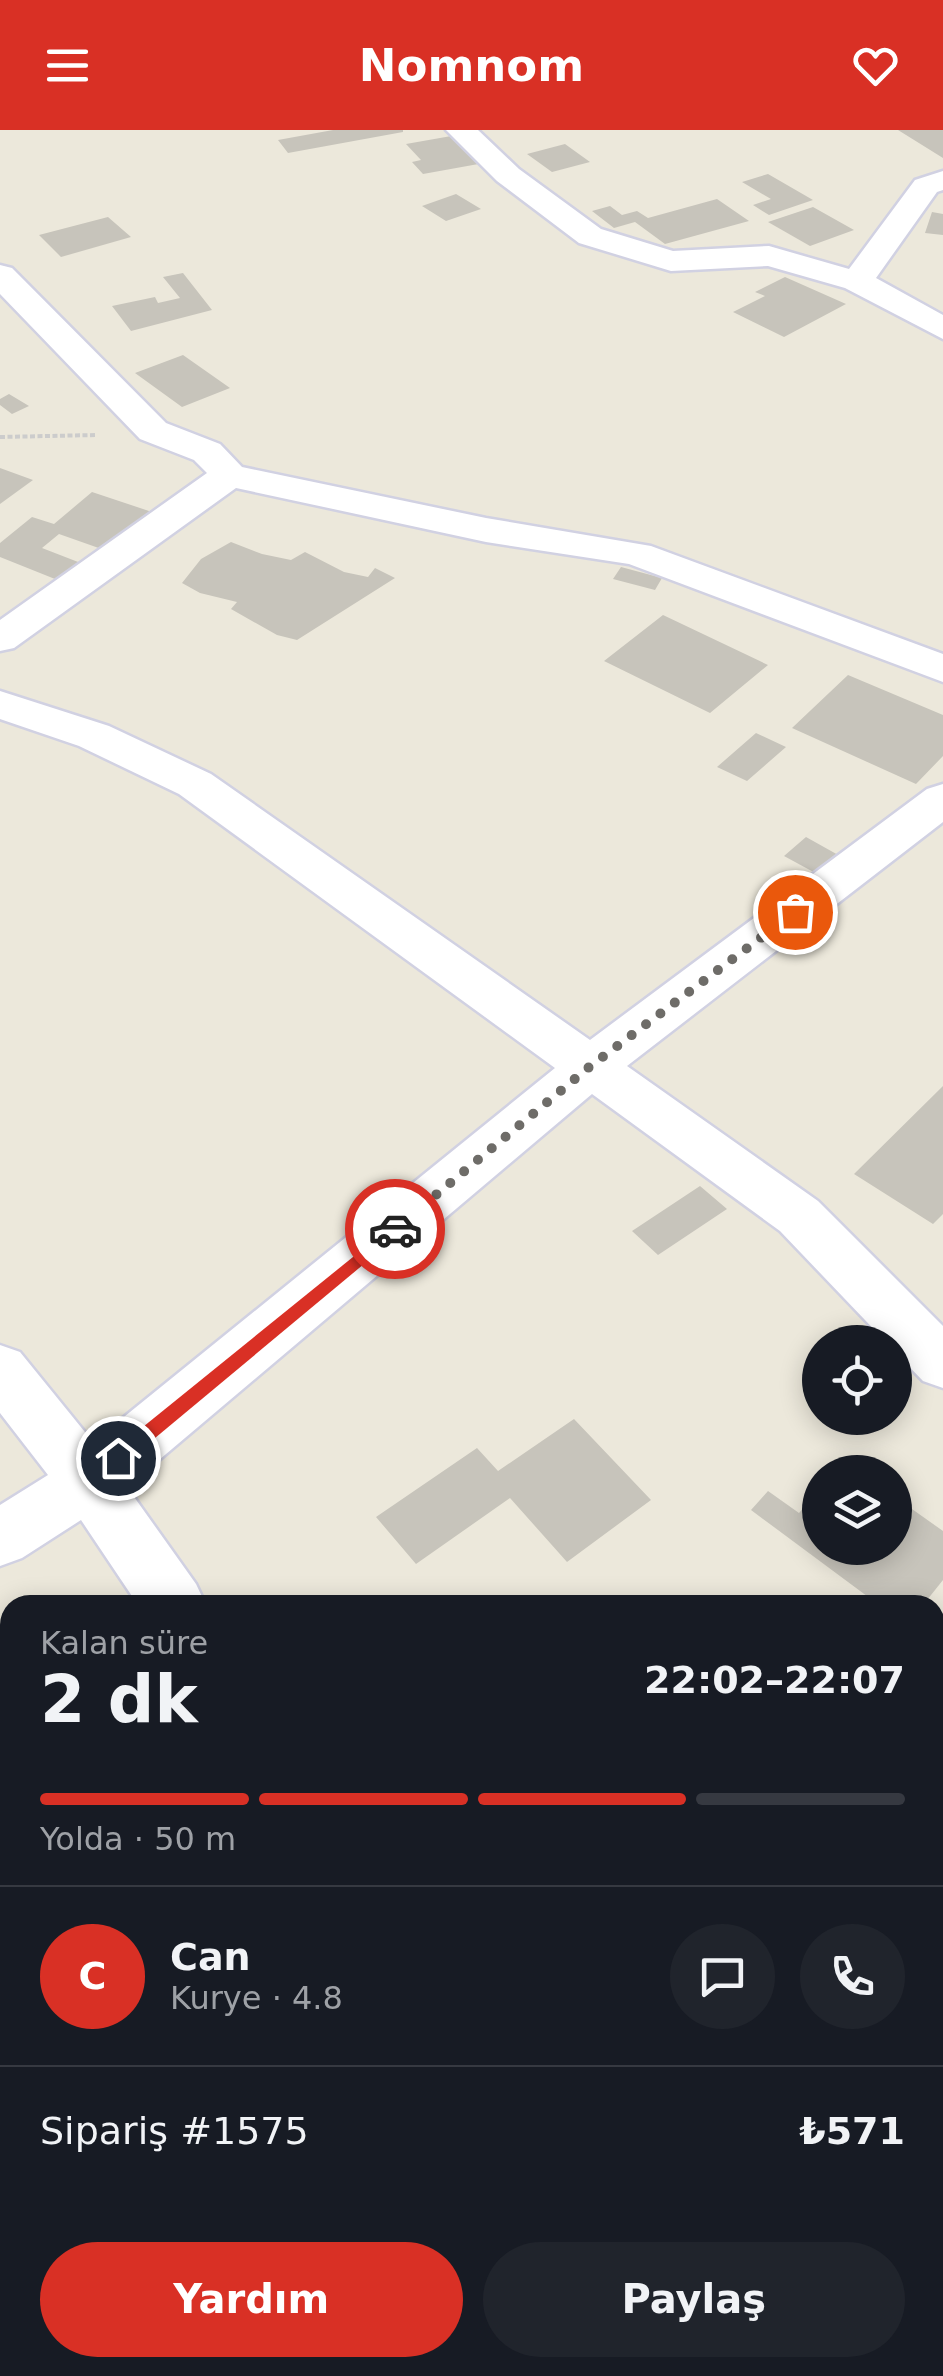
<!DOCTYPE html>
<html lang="tr">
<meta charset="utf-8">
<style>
body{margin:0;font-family:"DejaVu Sans",sans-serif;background:#20242c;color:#f1f3f6;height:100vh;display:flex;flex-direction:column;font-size:38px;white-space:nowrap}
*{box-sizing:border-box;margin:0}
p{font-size:32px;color:#9ea1a6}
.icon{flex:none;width:55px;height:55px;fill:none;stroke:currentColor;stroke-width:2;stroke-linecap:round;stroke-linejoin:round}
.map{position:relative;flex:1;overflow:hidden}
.drawer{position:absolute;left:0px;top:1465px;width:945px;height:782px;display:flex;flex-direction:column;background:#171b24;border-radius:30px 30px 0 0;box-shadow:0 5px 25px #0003}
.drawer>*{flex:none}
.tools{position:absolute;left:802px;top:1195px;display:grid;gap:20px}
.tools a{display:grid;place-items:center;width:110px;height:110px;border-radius:50%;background:#171b24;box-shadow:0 5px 25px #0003;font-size:50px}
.pin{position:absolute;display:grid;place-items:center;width:85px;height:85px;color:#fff;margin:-42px;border:5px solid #fff;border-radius:50%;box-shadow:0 2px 10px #0007}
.courier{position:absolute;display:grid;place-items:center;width:100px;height:100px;margin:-50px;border:8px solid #d93025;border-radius:50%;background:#fff;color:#222;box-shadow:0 2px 12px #0007}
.headline em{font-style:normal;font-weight:700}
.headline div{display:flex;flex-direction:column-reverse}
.headline{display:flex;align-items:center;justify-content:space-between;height:170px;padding:0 40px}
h1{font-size:65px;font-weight:700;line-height:75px}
.bar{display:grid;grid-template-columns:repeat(4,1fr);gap:15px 10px;align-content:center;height:120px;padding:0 40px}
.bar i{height:12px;border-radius:8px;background:#363941}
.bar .current{background:#d93025}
.bar p{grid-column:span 4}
.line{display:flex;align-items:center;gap:25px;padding:0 40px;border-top:2px solid #363941}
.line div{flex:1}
.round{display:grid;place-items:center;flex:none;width:105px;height:105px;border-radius:52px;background:#20242c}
.button{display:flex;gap:20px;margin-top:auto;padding:20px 40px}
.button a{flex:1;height:115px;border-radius:60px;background:#d93025;color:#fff;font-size:40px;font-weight:700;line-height:115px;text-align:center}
.button a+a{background:#20242c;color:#f1f3f6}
header{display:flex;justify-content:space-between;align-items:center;height:130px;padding:0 40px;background:#d93025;color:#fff;font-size:45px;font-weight:700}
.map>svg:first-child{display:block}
</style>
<header><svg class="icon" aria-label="menu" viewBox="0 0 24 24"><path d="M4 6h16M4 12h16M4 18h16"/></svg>Nomnom<svg class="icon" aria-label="heart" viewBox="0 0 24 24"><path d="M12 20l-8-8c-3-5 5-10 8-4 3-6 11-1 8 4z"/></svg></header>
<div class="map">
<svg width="943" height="2246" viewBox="0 0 943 2246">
<rect width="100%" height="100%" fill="#ece8db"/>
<path fill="#c7c4bb" d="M333 0H403V2L288 23 278 10Z
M898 0H943V28Z
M457 5 484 33 423 44 412 32 421 30 406 14Z
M565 14 590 32 552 42 527 24Z
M768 44 813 70 769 85 753 75 771 69 742 52Z
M456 64 481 79 446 91 422 76Z
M717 69 749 91 665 114 635 92 614 98 592 81 610 76 622 85 637 81 648 88Z
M813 77 854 100 810 116 768 92Z
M932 82 943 84V105L925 103Z
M108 87 131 107 61 127 39 105Z
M183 143 212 180 131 201 112 176 155 167 158 173 180 168 163 147Z
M785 147 846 174 784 207 733 182 765 166 755 162Z
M183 225 230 258 182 277 135 243Z
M9 264 29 276 12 284 0 275V269Z
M0 338 33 350 0 374Z
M92 362 155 383 110 422 59 404 42 418 91 437 70 455 0 427V413L32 387 54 394Z
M231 412 262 424 291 430 305 422 344 442 368 447 375 438 395 448 297 510 277 505 231 479 237 472 200 463 182 453 201 429Z
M621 437 662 448 655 460 613 449Z
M663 485 768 535 710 583 604 531Z
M848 545 943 585V626L916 654 792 598Z
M756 603 786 617 747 651 717 637Z
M806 707 840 726 819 745 784 726Z
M943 956V1084L933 1094 854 1044Z
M700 1056 727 1079 658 1125 632 1101Z
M574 1289 651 1370 567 1432 510 1368 416 1434 376 1387 477 1318 498 1341Z
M820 1359V1418H895V1367L943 1401V1450L923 1475H879L751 1380 768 1361 799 1383Z
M935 1551 943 1559V1756L935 1748Z
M208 2238H543L536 2246H200Z"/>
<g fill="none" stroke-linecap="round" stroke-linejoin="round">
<defs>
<path id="minor" d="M446 0H478L519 39 601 99 673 121 769 116 849 139 915 50 943 41V60L937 62 876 148 943 185V209L845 158 768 136 671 141 579 113 497 51Z
M0 135 12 138 166 293 220 314 242 337 486 388 651 416 943 524V552L629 434 486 412 236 358 14 518 0 521V490L207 343 194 330 140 309 0 164Z
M0 561 109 596 211 644 590 910 927 659 943 654V692L627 936 818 1071 943 1196V1258L923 1251 895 1222V1212H886L780 1101 592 964 127 1357 196 1454 206 1475H138L81 1390 22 1428 0 1436V1375L48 1345 0 1283V1215L20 1222 93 1312 555 938 179 664 79 616 0 589Z"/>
<path id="highway" d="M943 2104V2187L935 2190V2107Z
M804 2238H890L887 2246H801Z"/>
</defs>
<use href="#minor" stroke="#d1d1e2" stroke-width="5"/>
<use href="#highway" stroke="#ccc" stroke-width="5"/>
<path stroke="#ccc" stroke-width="4" stroke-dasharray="5 2.5" stroke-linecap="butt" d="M0 307 97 305"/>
<use href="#minor" fill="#fff" fill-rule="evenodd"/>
<use href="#highway" fill="#fdbe55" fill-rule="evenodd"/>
</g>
<path fill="#d93025" d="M395 1093 400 1094V1104L125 1333H112V1322Z"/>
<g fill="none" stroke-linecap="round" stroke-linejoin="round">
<path stroke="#6e6c68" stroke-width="10" stroke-dasharray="0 18" d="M395 1099 588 938 795 782"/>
</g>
</svg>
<div class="tools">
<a><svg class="icon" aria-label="locate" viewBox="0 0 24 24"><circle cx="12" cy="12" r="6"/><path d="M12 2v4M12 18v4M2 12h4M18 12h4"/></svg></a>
<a><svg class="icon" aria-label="layers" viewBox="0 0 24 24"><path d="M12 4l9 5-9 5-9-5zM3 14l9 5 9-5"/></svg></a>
</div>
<div class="pin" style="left:795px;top:782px;background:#ea580c"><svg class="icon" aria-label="bag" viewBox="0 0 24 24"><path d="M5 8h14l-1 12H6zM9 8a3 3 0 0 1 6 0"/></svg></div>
<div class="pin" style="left:118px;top:1328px;background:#1f2937"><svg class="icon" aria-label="home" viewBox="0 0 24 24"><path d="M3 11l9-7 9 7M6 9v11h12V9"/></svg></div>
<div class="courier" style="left:395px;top:1099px"><svg class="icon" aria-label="car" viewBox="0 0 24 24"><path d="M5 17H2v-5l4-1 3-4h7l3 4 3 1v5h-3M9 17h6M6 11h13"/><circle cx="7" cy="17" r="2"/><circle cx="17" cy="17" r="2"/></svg></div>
<section class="drawer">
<div class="headline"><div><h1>2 dk</h1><p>Kalan süre</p></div><em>22:02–22:07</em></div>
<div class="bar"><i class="current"></i><i class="current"></i><i class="current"></i><i></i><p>Yolda · 50 m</p></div>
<div class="line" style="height:180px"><b class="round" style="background:#d93025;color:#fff">C</b><div><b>Can</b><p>Kurye · 4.8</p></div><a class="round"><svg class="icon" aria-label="chat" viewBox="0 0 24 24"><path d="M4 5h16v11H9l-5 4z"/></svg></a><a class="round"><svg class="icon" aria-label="phone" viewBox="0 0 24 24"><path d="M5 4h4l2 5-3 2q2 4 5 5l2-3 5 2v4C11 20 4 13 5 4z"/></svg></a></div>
<div class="line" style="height:130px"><div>Sipariş #1575</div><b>₺571</b></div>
<div class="button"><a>Yardım</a><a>Paylaş</a></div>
</section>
</div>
